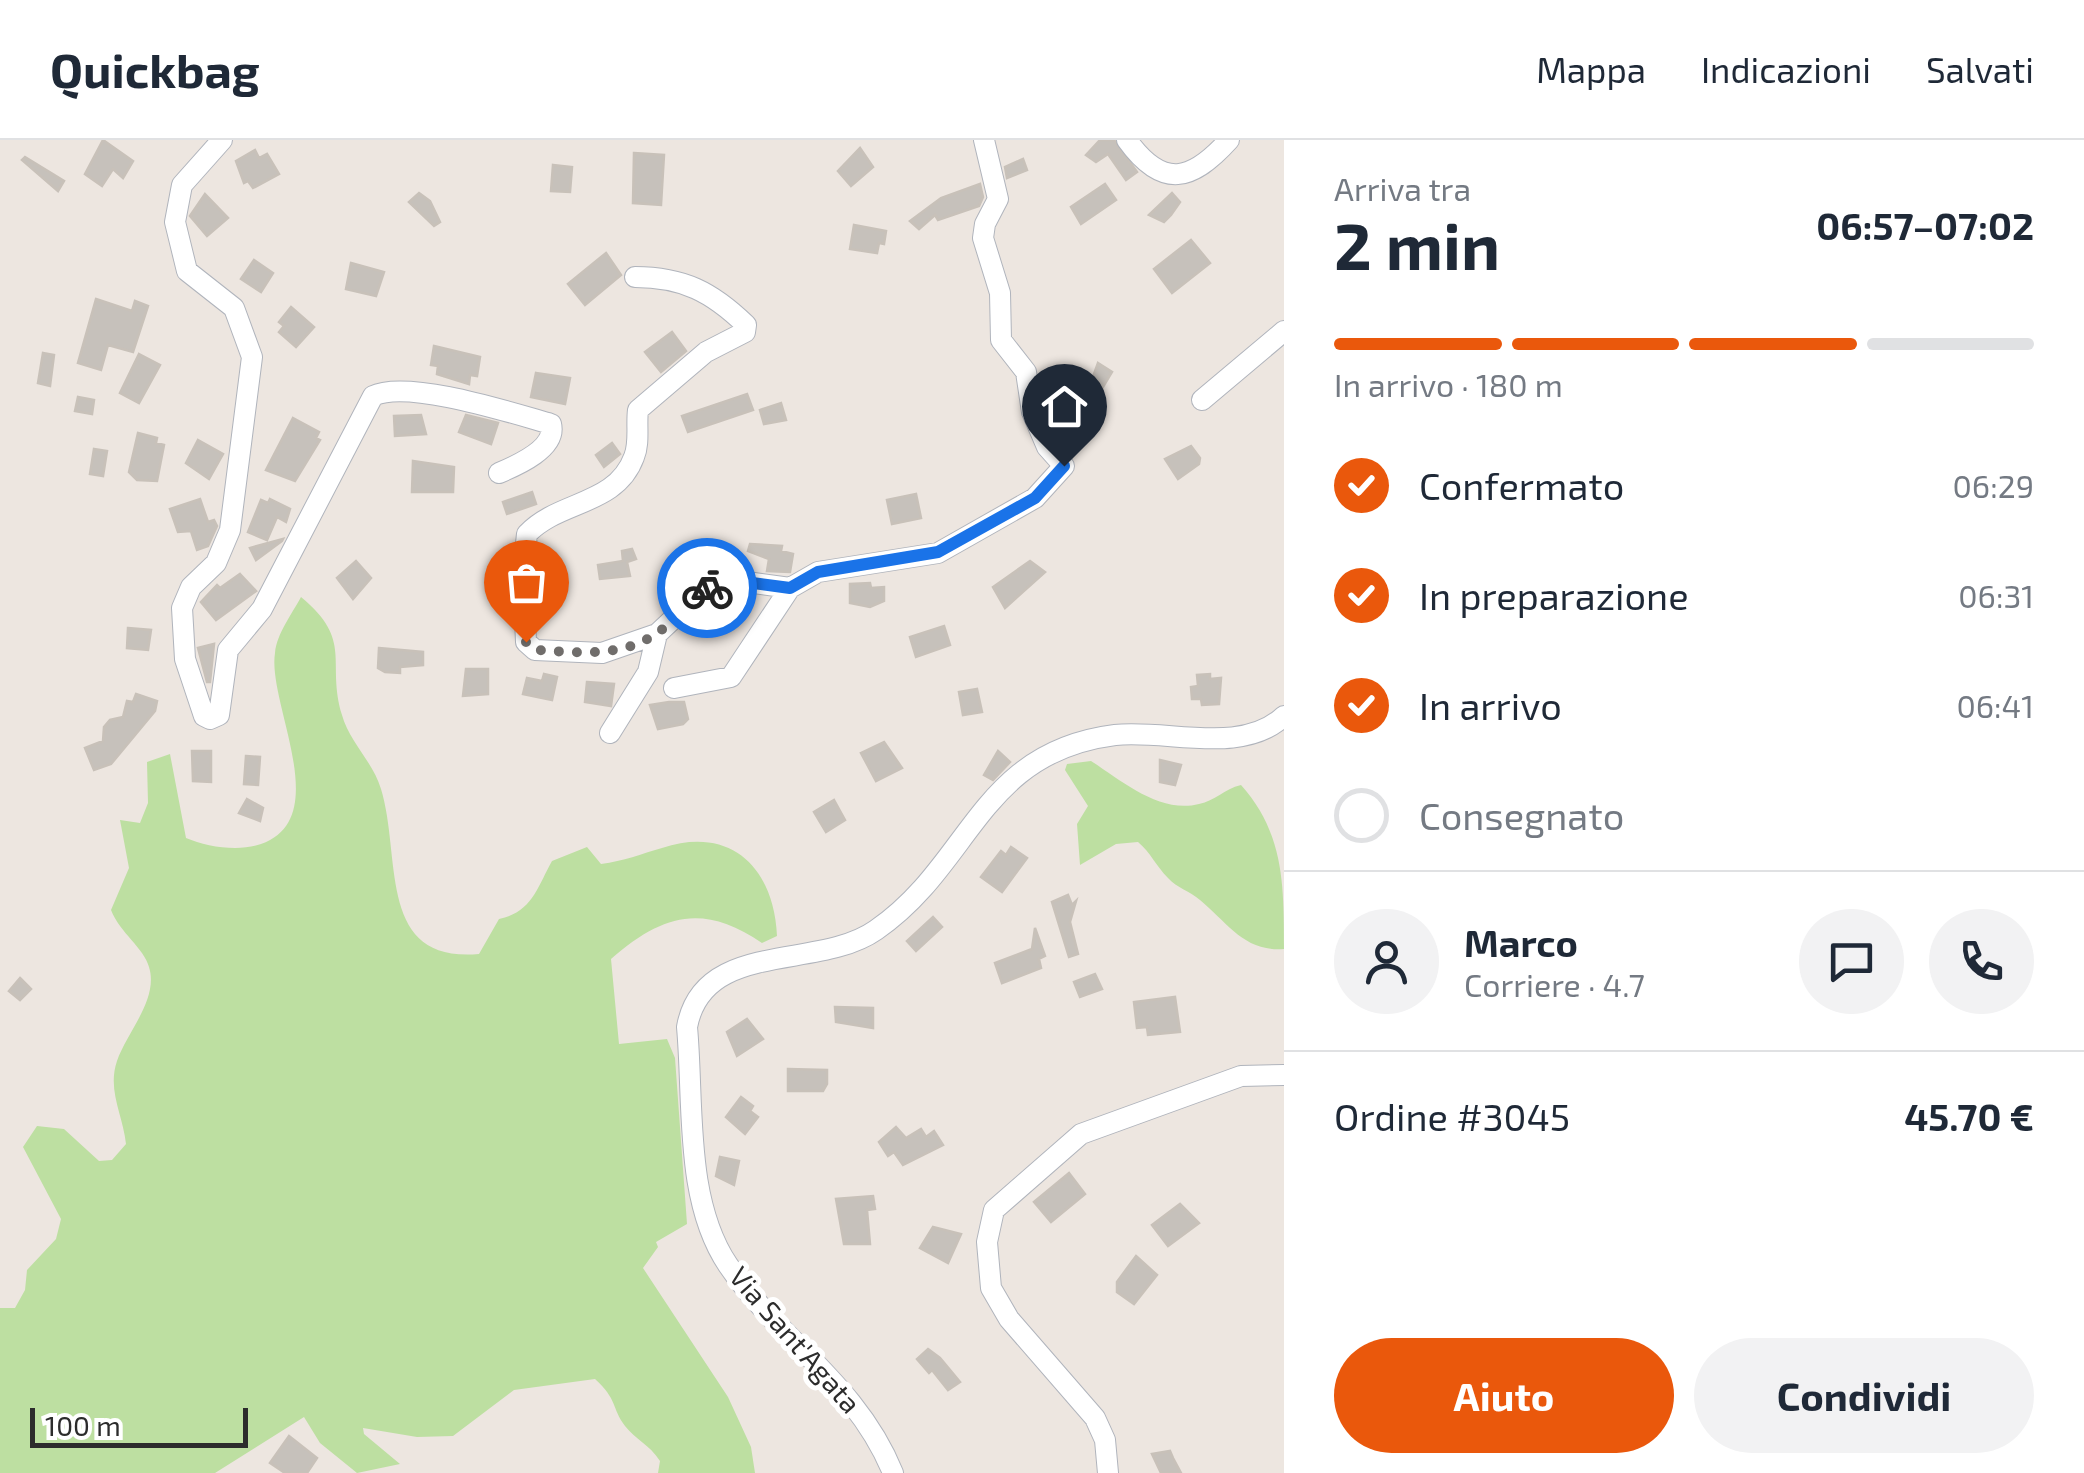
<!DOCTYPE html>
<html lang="it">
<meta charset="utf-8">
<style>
body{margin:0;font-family:"Exo 2",sans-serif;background:#f2f2f3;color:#1f2937;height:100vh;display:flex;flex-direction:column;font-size:38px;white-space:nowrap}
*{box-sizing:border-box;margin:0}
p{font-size:32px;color:#747a83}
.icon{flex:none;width:55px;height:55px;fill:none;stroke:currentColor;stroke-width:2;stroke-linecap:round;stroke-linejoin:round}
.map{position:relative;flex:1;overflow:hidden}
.sheet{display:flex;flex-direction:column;background:#fff;width:800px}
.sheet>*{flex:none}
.scale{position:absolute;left:30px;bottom:25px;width:218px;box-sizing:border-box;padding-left:10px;border:5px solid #2c2c2c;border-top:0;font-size:28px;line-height:35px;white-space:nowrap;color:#2c2c2c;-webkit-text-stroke:8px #fff;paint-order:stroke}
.pin{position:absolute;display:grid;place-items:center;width:85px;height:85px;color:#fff;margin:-102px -42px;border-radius:50% 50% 50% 0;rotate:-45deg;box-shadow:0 0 10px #0007}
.pin .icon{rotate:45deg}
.courier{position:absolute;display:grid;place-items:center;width:100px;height:100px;margin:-50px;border:8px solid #1a73e8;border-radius:50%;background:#fff;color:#222;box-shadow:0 2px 12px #0007}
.head em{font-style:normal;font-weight:700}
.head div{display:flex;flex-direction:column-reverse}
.head{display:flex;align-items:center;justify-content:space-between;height:170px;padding:0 50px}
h1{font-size:65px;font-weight:700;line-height:75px}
.bar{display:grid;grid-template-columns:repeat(4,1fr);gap:15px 10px;align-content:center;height:120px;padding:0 50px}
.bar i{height:12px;border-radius:8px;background:#e0e1e3}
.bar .selected{background:#ea580c}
.bar p{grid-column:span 4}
.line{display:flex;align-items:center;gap:25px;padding:0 50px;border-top:2px solid #e0e1e3}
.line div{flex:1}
.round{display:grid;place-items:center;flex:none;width:105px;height:105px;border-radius:52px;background:#f2f2f3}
ol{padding:0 50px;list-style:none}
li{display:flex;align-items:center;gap:30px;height:110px}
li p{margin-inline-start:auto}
li .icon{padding:10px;border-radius:50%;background:#ea580c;color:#fff;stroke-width:4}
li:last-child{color:#747a83}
li i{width:55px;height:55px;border:5px solid #e0e1e3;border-radius:50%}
.primary-button{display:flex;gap:20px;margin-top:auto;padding:20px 50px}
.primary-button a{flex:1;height:115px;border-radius:60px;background:#ea580c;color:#fff;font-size:40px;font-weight:700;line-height:115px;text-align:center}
.primary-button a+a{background:#f2f2f3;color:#1f2937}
header{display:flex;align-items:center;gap:60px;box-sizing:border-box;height:140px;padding:0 50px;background:#fff;border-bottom:2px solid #e0e1e3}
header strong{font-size:48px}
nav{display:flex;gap:55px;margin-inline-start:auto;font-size:35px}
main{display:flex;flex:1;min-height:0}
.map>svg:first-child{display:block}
</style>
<header>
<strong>Quickbag</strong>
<nav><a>Mappa</a><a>Indicazioni</a><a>Salvati</a></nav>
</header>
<main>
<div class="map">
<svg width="1284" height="1333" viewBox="0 0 1284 1333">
<rect width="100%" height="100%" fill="#ede6e0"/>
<path fill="#bddfa1" d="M301 457C354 501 326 521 342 575 349 601 373 622 381 649 402 718 376 823 479 814L499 779C532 772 537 748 552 721L587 707 601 724C624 721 641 714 662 708 732 685 774 729 777 796L762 803C703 763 663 774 611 819L619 904 667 899 675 918 687 1084 656 1102 658 1107 643 1128 728 1257 751 1307 755 1333H658L660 1321C649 1304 636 1300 625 1286 611 1267 618 1260 595 1239L514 1250 453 1296 417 1297 363 1288 364 1294 400 1324 357 1333 320 1303 304 1277 215 1333H0V1168H15L25 1150 27 1130 56 1099 61 1079 23 1007 37 986 64 989 99 1021 112 1020 126 1004C123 975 107 950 117 921 127 892 159 859 149 827 144 808 120 793 111 770L129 728 120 680 140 683 148 663 147 622 170 614 186 698C207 707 239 712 261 704 335 678 267 563 275 513 277 493 292 474 301 457Z
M1091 621C1122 641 1160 674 1199 664 1215 661 1224 649 1241 645 1284 693 1284 745 1284 809 1244 812 1228 783 1200 760 1190 751 1177 748 1168 738 1156 726 1151 713 1138 702L1116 704 1080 725 1077 684 1088 666 1065 630 1067 624Z"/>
<path fill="#c6c1bb" stroke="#c8c1b9" stroke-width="2.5" d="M103 0 133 21 123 38 113 29 102 46 85 34Z
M1100 0H1114L1137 32 1126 40 1108 14 1096 22 1086 15Z
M860 8 873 27 851 46 838 31Z
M255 10 259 18 267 14 279 34 253 48 248 41 244 43 236 21Z
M634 13 664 15 661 65 633 63Z
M25 17 64 41 58 51 22 20Z
M1023 19 1027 30 1007 38 1005 27Z
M553 25 572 27 570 52 551 51Z
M980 44 983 57 979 66 938 80 935 75 919 89 910 81 941 58Z
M1105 44 1116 60 1081 84 1071 67Z
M419 53 430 61 440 82 434 86 409 62Z
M1172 53 1180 62 1171 75 1164 82 1149 75Z
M205 54 228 78 207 96 190 76Z
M854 85 886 91 884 104 879 103 877 113 850 109Z
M1191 100 1210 123 1172 153 1154 129Z
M606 113 621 135 585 165 568 144Z
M254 120 273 133 261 152 241 139Z
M351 123 384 132 376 156 346 149Z
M96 159 132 171 135 161 148 166 133 212 108 205 101 230 78 223Z
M291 167 314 187 296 207 279 192 284 186 279 182Z
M672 192 686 211 661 232 645 212Z
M434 206 480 217 477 236 470 235 469 244 437 234 438 226 431 225Z
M43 213 54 215 50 246 38 243Z
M139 214 160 225 139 263 120 253Z
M1098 223 1112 232 1100 252 1090 245Z
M536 233 570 238 565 264 531 257Z
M747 254 753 270 688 292 682 276Z
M78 257 94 260 92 274 75 271Z
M781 263 786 280 764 284 760 270Z
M421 275 426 294 395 296 394 276Z
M466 275 498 283 491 304 459 292Z
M293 278 319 292 316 298 320 300 295 341 266 330Z
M138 293 157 298 156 303 164 305 157 341 137 340 129 332Z
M198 300 223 314 209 339 186 323Z
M612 303 620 314 604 327 596 315Z
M1191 306 1200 318 1199 324 1178 339 1165 319Z
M94 309 107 311 103 336 90 334Z
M413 321 454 327 453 352H412Z
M532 352 536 364 507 374 503 362Z
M916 354 921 378 892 384 887 360Z
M200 359 208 382 214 380 217 386 208 406 197 410 191 391 178 392 170 369Z
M270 359 290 369 286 382 277 377 267 400 248 392 261 360 268 363Z
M283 399 282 401 256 420 250 408Z
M750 404 782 406 781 411 793 414 790 432 767 431 769 419 748 411Z
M632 409 636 419 627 422 630 436 600 439 598 425 623 421 622 411Z
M356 421 371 438 353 459 337 438Z
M1030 421 1045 432 1005 468 993 447Z
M240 434 256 451 216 480 201 462 217 445 220 448Z
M870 443 871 448 884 447V461L870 467 850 463V444Z
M944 486 950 505 916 517 910 497Z
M128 488 151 490 148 510 127 508Z
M214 504 210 542H207L198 508Z
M379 508 423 512V525L400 527V533L385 532 378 528Z
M466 529H488V554L463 556Z
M544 534 557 537 552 560 523 554 527 538 542 541Z
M1210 534V539L1221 538 1219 564 1202 565 1201 559H1192L1191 547 1198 546 1197 535Z
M587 542 614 544 611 566 585 562Z
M977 549 982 572 963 575 959 552Z
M136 554 157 561 155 571 111 624 94 630 85 608 103 601 104 587 110 580 123 577 127 561 133 562Z
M669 562H684L688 579 683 584 658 589 650 565Z
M884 602 902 628 876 641 861 613Z
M192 611H211V642L193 641Z
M998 611 1010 622 993 640 984 635Z
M246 616 260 617 258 645 244 644Z
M1160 620 1181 625 1175 645 1160 642Z
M247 659 263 668 260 681 239 673Z
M834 660 845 680 826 692 814 672Z
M1011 707 1027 718 1002 752 981 737 1001 711 1006 715Z
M1068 755 1072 765 1076 761 1070 782 1078 814 1069 817 1052 762Z
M933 777 942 787 916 811 907 801Z
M1035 788 1045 816 1039 819 1041 828 1002 843 995 823 1032 809Z
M1095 834 1102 849 1080 857 1074 842Z
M20 838 31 849 20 860 9 851Z
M1175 857 1180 892 1148 895 1147 887 1137 888 1134 862Z
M835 867 873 868V888L836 882Z
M747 879 763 899 737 916 727 892Z
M788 929 827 930V944L823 951H788Z
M741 957 753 966 750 971 758 977 745 994 726 977Z
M896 987 906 998 921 989 926 997 934 991 943 1005 903 1025 894 1012 888 1016 879 1002Z
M720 1017 739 1021 734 1045 716 1036Z
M1069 1033 1085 1054 1051 1082 1034 1062Z
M873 1056 875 1069 867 1070 870 1104H844L836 1059Z
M1180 1064 1199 1083 1168 1106 1152 1085Z
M933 1087 961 1094 948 1123 920 1108Z
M1136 1116 1157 1135 1134 1164 1117 1152V1142Z
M928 1209 940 1218 960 1242 948 1250 932 1230 929 1233 917 1219Z
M289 1296 317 1318 307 1333H285L270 1323Z
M1170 1311 1173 1318 1181 1333H1161L1152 1314Z"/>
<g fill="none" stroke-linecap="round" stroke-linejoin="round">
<defs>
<path id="minor" d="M222 0 182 45 175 82 187 131 234 168 252 217 230 390 216 423 191 447 182 468 185 519 204 576 210 579 219 575 228 510 262 469 373 256C407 239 512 273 551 284 557 308 518 325 499 333
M1127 0C1163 50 1192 41 1229 0
M635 137C683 137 712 152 746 185L745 192 706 212 638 270C636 285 640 303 634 317 616 366 559 360 527 394L523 432 526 502 535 510 602 513 657 494 704 450 724 439 790 448 818 432 938 413 1035 358 1064 326 1047 307 1032 272 1026 232 1001 200 1000 153 983 98 985 84 998 59 984 0
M1202 260 1284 191
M674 548 731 537 790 448
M610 593 648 532 657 494
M893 1333C857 1244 780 1201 728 1125 684 1060 694 962 687 887 703 799 818 831 876 790 972 724 979 612 1115 595 1167 589 1242 616 1284 576
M1108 1333 1105 1300 1095 1278 1009 1179 991 1148 987 1102 994 1070 1081 994 1241 936 1284 935"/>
</defs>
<use href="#minor" stroke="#b0b4bc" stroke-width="22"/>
<use href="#minor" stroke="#fff" stroke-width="20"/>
</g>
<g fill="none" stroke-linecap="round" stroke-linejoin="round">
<path stroke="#706d6b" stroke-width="10" stroke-dasharray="0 18" d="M526 502 535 510C577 512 623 519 660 491 677 479 690 461 707 448"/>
<path stroke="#1a73e8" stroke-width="12" d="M707 448 724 439 790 448 818 432 938 412 1035 358 1064 326"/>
</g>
<g text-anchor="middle" stroke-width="10" stroke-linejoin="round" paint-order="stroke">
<g font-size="28" fill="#2c2c2c" stroke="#fff">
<text transform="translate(795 1200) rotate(49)" y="10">Via Sant'Agata</text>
</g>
</g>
</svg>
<div class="scale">100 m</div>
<div class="pin" style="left:526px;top:502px;background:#ea580c"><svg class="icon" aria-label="bag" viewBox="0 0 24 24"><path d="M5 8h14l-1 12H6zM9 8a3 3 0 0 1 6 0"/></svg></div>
<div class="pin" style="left:1064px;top:326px;background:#1f2937"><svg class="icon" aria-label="home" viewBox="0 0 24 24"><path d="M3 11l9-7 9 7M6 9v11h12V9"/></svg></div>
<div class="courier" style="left:707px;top:448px"><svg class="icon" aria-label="bike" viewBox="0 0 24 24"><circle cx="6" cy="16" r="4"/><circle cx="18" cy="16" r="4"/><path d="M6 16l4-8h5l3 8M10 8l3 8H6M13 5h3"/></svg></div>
</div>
<section class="sheet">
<div class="head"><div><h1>2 min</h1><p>Arriva tra</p></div><em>06:57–07:02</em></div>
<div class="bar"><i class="selected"></i><i class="selected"></i><i class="selected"></i><i></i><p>In arrivo · 180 m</p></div>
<ol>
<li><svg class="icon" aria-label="check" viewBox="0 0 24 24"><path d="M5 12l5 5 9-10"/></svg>Confermato<p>06:29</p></li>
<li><svg class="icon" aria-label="check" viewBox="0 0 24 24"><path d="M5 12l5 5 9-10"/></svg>In preparazione<p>06:31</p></li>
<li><svg class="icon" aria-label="check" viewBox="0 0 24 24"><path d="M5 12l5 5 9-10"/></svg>In arrivo<p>06:41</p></li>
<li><i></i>Consegnato</li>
</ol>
<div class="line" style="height:180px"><a class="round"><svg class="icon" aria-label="person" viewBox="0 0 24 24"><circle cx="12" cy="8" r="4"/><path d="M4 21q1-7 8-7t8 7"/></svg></a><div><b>Marco</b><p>Corriere · 4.7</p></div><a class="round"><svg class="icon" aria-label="chat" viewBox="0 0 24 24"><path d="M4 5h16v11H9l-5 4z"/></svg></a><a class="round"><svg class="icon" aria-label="phone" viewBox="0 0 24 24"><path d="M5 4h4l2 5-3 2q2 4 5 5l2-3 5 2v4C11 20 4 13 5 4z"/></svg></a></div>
<div class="line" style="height:130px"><div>Ordine #3045</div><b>45.70 €</b></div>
<div class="primary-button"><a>Aiuto</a><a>Condividi</a></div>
</section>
</main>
